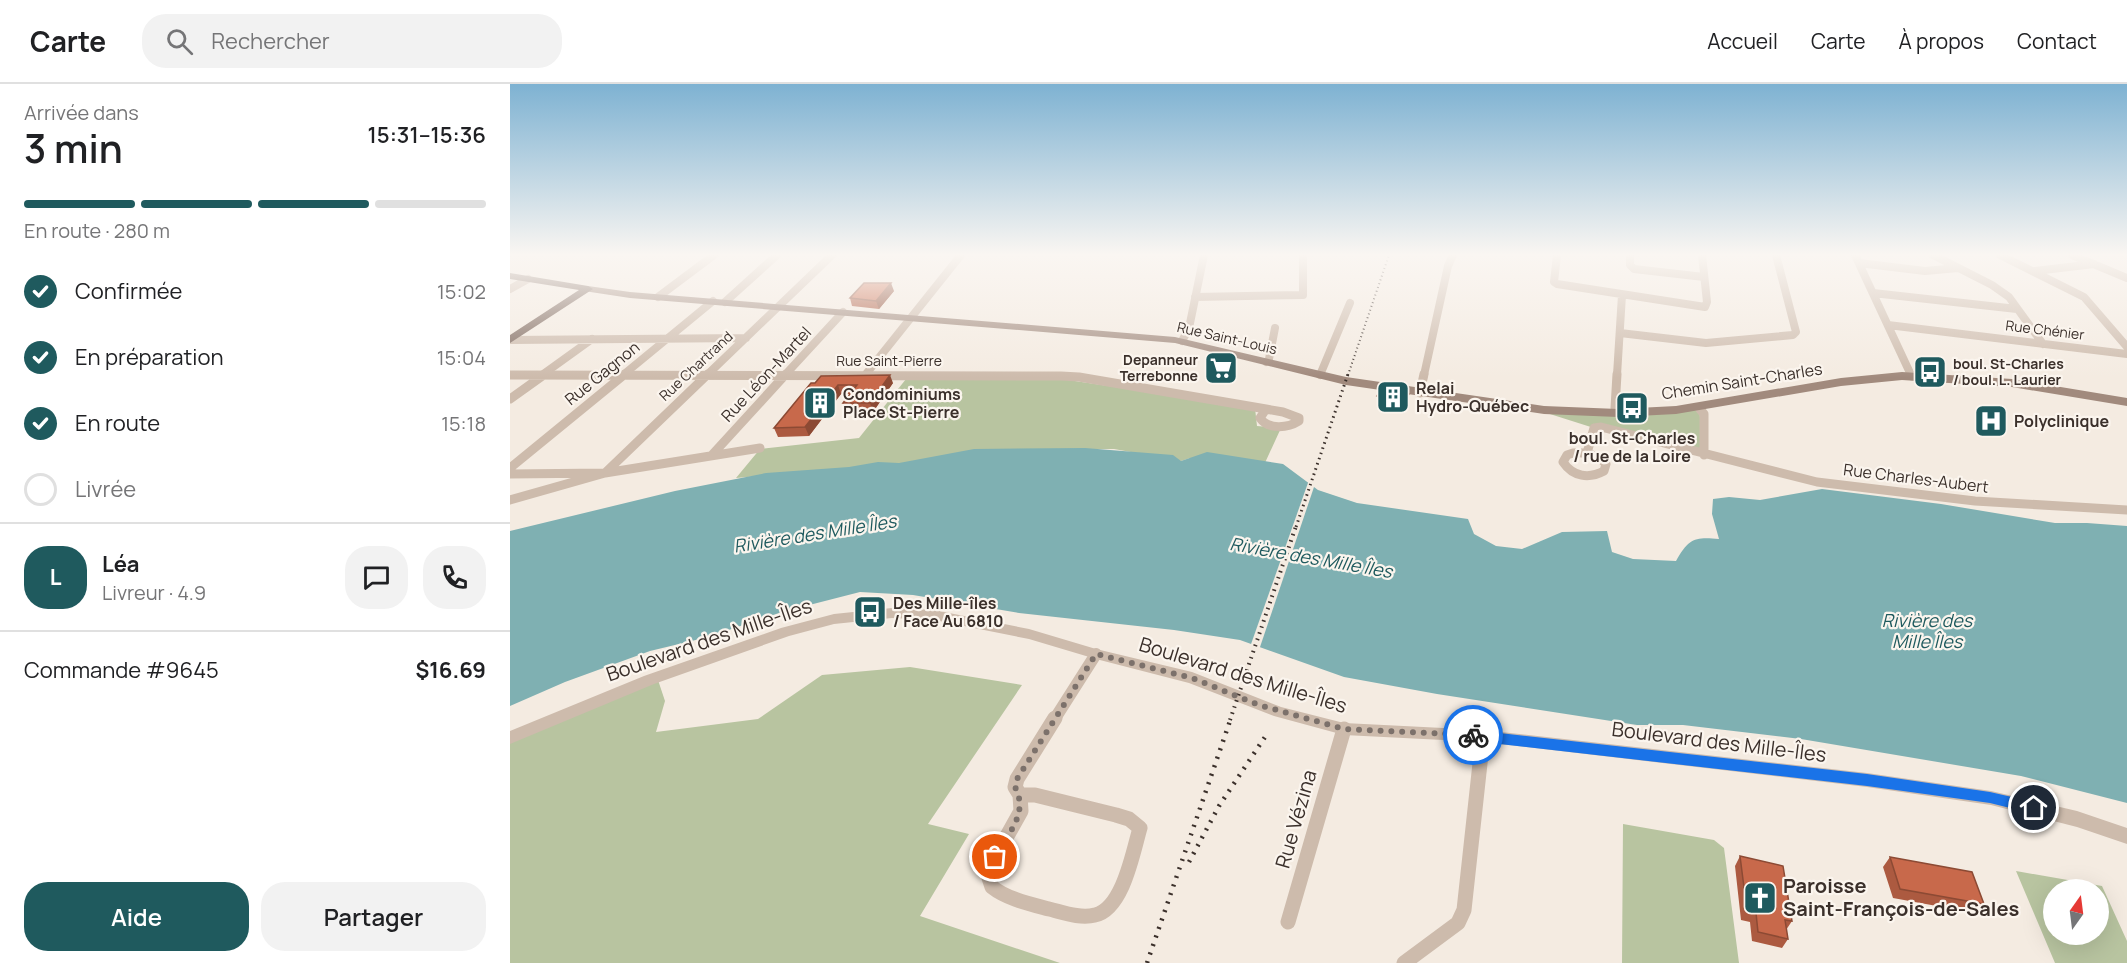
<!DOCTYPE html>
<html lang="fr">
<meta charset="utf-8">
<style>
body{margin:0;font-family:Manrope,sans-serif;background:#f2f2f2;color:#202124;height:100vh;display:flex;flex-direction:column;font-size:22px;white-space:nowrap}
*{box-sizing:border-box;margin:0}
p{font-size:20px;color:#757577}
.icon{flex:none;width:33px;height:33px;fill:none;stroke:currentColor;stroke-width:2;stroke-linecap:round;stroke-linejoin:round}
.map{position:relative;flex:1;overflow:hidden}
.sheet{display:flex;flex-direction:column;background:#fff;width:510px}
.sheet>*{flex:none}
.needle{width:39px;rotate:14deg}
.controls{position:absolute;left:1533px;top:795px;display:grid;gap:12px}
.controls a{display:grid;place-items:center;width:66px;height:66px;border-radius:50%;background:#fff;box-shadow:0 6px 24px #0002;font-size:30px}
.pin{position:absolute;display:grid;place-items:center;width:51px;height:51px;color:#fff;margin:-26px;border:3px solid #fff;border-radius:50%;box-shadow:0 2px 6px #0007}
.courier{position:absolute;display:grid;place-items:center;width:60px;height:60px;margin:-30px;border:4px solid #1a73e8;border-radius:50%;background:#fff;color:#222;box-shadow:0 2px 8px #0007}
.headline em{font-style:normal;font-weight:600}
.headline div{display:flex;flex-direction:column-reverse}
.headline{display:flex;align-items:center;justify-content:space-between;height:102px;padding:0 24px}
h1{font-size:39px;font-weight:600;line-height:45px}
.bar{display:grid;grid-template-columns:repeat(4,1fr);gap:9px 6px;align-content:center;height:72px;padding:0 24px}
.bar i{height:8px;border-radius:4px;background:#e0e0e0}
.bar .active{background:#1f5a5e}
.bar p{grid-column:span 4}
.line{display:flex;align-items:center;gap:15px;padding:0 24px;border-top:2px solid #e0e0e0}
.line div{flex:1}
.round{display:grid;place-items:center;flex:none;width:63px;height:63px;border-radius:24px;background:#f2f2f2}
ol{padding:0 24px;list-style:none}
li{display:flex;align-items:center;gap:18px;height:66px}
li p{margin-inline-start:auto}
li .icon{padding:6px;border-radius:50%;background:#1f5a5e;color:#fff;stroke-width:4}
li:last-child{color:#757577}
li i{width:33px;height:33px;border:3px solid #e0e0e0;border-radius:50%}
.button{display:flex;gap:12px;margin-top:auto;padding:12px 24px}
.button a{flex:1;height:69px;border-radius:24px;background:#1f5a5e;color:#fff;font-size:24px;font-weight:600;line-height:69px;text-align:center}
.button a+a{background:#f2f2f2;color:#202124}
header{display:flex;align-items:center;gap:36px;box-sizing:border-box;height:84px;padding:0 30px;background:#fff;border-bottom:2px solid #e0e0e0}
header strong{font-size:28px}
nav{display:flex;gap:33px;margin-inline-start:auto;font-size:21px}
.search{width:420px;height:54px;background:#f2f2f2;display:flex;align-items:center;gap:15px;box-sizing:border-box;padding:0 21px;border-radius:24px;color:#757577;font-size:22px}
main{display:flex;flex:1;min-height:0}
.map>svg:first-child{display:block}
</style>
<header>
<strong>Carte</strong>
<div class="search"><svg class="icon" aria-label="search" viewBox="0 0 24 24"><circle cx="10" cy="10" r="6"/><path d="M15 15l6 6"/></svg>Rechercher</div>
<nav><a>Accueil</a><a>Carte</a><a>À propos</a><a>Contact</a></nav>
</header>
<main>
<section class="sheet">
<div class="headline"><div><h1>3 min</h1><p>Arrivée dans</p></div><em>15:31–15:36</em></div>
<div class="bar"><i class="active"></i><i class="active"></i><i class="active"></i><i></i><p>En route · 280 m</p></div>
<ol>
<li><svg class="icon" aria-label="check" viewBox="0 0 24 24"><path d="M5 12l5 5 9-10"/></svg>Confirmée<p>15:02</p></li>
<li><svg class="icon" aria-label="check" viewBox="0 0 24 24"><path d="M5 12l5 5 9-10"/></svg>En préparation<p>15:04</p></li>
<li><svg class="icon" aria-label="check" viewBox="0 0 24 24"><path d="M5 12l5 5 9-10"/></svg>En route<p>15:18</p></li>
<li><i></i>Livrée</li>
</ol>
<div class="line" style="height:108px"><b class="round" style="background:#1f5a5e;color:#fff">L</b><div><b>Léa</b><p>Livreur · 4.9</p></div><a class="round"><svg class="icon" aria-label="chat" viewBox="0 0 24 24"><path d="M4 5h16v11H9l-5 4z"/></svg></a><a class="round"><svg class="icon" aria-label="phone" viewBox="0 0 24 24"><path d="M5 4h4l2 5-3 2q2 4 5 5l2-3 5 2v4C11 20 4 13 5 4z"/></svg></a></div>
<div class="line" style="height:78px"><div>Commande #9645</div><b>$16.69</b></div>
<div class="button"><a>Aide</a><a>Partager</a></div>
</section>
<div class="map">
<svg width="1617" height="879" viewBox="0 0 1617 879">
<rect width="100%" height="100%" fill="#f4ebe1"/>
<path fill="#b8c4a0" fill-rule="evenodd" d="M400 290 545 294 745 324 747 342 771 344 754 381 680 374 671 377 604 365H537L449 370 396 379 226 394 250 365 349 354Z
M1021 324 1076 328 1189 324 1194 371 1084 344Z
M400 583 512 601 418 740 459 750 410 832 550 879H0V648L148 596 155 617 146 648 248 635 312 591Z
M1113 740 1204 756 1214 764 1229 879H1112Z
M1506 787 1592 802 1617 857V879H1545ZM1544 806H1588V850H1544Z"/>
<path fill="#7fb0b2" d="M575 364 663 371 671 377 697 368 773 380 808 406 847 419 958 435 964 450 986 462 1012 465 1052 448 1097 447 1102 468 1123 475 1166 477C1179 454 1185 453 1209 455L1202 430 1203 415 1219 413 1250 416 1312 405 1431 420 1545 439H1577L1617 442V719L1511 692 1291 655 1173 641H1127L927 610 834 593 730 556 664 546 509 529 403 511 350 508 272 528 198 553 140 567 55 598 0 622V447L165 407 256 389 339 383 368 378 389 379 464 365Z"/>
<path fill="#f4ebe1" d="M799 396 805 400 749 566 740 563Z"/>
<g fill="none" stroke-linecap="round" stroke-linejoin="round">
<path stroke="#cdbbac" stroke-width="8" d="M1047 171 1044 198 1047 200 1195 223 1197 218 1192 171
M1120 171V181L1124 185 1194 193
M1345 171 1401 291
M1423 171 1482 201 1499 213 1533 260
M1490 171 1574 213 1617 263
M1562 171 1617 194
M1349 179 1415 187 1448 184
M1525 187 1584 180
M0 205 18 195
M1363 209 1507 225
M148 213 204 171
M685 213 793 211V171
M215 218 267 171
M1378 241 1617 270
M1110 249 1196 259 1283 251 1286 248 1266 171
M0 256 236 254
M672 257 679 244 694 171
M756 278 759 275 765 244
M356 290 451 171
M0 291H123
M32 291 82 255
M113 291 203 217
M197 291 322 171
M275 291 333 228
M810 291 840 219
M914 291 938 182 943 171
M1107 291 1112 211"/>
<path stroke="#cdbbac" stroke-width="9" d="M1107 290 1105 324 1108 329
M1400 290 1402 292
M0 291 551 292 569 293 756 325
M910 309 914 290
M0 315 35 290
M1189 324 1194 330V371
M756 325 773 328 789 334V337C778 344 758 346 750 334Z
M1063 369C1076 368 1087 370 1096 380L1094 387C1079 395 1063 393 1053 378L1057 371Z
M1077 369 1084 344 1091 343 1307 398 1465 417 1617 426
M201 372 276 290
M0 384 115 290
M0 390 95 389 250 364
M0 416 95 389 198 290"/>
<path stroke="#cdbbac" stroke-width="12" d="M544 636 586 570"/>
<path stroke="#cdbbac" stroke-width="15" d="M510 711H525L606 731 619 735 630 744C623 768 613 825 585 831 570 835 552 828 539 825 520 820 497 815 482 803L477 788 511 727Z
M510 711 505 703 507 695 545 634
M778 838 834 645
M894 879 948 839 954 826 973 652"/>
<path fill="#cdbbac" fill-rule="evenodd" d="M382 524 424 526 519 545 586 565 682 588 771 623 834 639 973 646 1357 689 1481 707 1567 727 1617 744V760L1567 743 1481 721 1357 703 973 658 834 651 764 632 679 599 586 575 519 555 424 536 382 534 324 540 279 552 144 600 0 660V647L134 592 271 544 324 530Z"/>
<path fill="#a18a7d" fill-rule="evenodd" d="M78 202 120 208 665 253 836 293 1034 322 1108 325 1166 322 1331 294 1392 288 1502 295 1617 314V322L1502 303 1392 296 1331 302 1166 330 1108 333 1034 330 836 301 665 259 120 214 74 207V203Z"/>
<path fill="#7d675c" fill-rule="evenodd" d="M0 189 78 202 83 205 0 259V251L69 206 0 195Z"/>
<path stroke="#3b302b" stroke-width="2" stroke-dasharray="1 3" stroke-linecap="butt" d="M838 291 879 171"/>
<path stroke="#3b302b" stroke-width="3" stroke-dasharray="1.5 4" stroke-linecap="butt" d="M786 443 838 290"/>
<path stroke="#3b302b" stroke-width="4" stroke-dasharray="1.5 5" stroke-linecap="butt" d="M720 636 786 442"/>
<path stroke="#3b302b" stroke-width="4.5" stroke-dasharray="2 7" stroke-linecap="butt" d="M679 778 709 722 755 653
M637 879 721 634"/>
</g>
<path fill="#ac5a40" d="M384 207 369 225 342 222 340 214Z
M301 299H383L363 328H337L333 319 340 310H331L299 352 268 353 264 344Z
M899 310 898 312 895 319 867 315V312Z
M1230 772 1282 837 1276 846 1278 855 1272 864 1242 857 1240 838 1231 836 1225 782Z
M1380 773 1474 820 1465 829 1383 814 1373 783Z"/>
<path fill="#8c4a34" d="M381 199 384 207 369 225 366 217Z
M380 291 383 299 363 328 360 319Z
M328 301 331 310 299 352 295 343Z"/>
<path fill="#c8694b" stroke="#8c4a34" stroke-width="1.5" d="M354 199H381L366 217 340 214Z
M380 291 360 319H333L347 301H328L295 343 264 344 301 299H305L311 292Z
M871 305 899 310 895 316 867 312Z
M1230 772 1273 782 1282 837 1275 836 1278 855 1248 848 1246 829 1237 827Z
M1380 773 1462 788 1474 820 1390 805Z"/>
<linearGradient id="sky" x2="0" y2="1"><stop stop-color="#7eb2d2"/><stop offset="0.58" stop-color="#faf6f2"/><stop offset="1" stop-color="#faf6f2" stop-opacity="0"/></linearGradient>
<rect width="1617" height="294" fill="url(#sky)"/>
<path fill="#1a73e8" d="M963 646 1357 690 1480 708 1524 718 1529 720 1531 724 1529 729 1524 730 1480 719 1357 702 963 657 957 651Z"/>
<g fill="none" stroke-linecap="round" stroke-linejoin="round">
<path stroke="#7c716b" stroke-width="6" stroke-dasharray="0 10.8" d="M485 773C498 749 519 730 505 703L507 695 586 570 682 594 749 621 834 645 963 651"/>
</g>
<defs>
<symbol id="supermarket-square" viewBox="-11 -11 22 22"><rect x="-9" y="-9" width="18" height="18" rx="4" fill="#1f5a5e" stroke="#fbf5ee"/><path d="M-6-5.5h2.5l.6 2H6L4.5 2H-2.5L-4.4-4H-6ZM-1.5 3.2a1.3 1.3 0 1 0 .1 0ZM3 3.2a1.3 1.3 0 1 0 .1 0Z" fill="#fff"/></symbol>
<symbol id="bus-square" viewBox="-11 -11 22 22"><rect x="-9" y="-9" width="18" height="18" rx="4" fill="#1f5a5e" stroke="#fbf5ee"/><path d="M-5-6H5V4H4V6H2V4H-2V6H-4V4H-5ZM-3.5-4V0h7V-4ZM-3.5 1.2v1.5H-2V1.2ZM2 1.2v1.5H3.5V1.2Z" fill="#fff"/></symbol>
<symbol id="building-square" viewBox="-11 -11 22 22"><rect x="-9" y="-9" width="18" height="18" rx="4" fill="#1f5a5e" stroke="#fbf5ee"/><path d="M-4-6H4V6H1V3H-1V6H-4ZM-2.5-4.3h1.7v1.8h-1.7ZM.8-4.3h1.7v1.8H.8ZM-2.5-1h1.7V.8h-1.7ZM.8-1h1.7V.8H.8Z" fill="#fff"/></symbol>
<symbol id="hospital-square" viewBox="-11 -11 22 22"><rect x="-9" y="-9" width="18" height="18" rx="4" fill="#1f5a5e" stroke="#fbf5ee"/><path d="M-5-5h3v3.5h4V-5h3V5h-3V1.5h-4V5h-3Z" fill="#fff"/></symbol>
<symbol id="church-square" viewBox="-11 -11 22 22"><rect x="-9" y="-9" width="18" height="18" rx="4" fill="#1f5a5e" stroke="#fbf5ee"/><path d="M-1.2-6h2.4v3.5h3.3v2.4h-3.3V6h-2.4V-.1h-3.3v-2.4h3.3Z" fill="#fff"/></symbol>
</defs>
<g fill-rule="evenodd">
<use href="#supermarket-square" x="692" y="265" width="38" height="38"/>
<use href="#bus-square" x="1401" y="269" width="38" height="38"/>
<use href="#building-square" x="864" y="294" width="38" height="38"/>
<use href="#building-square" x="291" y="300" width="38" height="38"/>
<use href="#bus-square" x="1103" y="305" width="38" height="38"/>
<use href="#hospital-square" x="1462" y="318" width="38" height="38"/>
<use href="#bus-square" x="341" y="509" width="38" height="38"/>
<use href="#church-square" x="1231" y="795" width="38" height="38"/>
</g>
<g text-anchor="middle" stroke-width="4.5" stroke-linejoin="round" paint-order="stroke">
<g font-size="14" fill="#3b302b" stroke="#fbf5ee">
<text transform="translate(1535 246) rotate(7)" y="5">Rue Chénier</text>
<text transform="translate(717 254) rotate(13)" y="5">Rue Saint-Louis</text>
<text x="379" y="282">Rue Saint-Pierre</text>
<text transform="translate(186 282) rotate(-43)" y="5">Rue Chartrand</text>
</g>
<g font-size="14" font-weight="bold" fill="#3b302b" stroke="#fbf5ee" text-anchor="end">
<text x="688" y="281">Depanneur<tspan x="688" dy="16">Terrebonne</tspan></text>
<text x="1443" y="285" text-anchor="start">boul. St-Charles<tspan x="1443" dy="16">/ boul. L. Laurier</tspan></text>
</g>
<g font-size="16" fill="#3b302b" stroke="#fbf5ee">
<text transform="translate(92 289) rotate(-39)" y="6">Rue Gagnon</text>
<text transform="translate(256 290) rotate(-47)" y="6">Rue Léon-Martel</text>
<text transform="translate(1232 297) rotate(-9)" y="6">Chemin Saint-Charles</text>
<text transform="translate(1406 394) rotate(7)" y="6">Rue Charles-Aubert</text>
</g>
<g font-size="16" font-weight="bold" fill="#3b302b" stroke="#fbf5ee" text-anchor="start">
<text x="906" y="310">Relai<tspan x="906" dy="18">Hydro-Québec</tspan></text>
<text x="333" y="316">Condominiums<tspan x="333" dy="18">Place St-Pierre</tspan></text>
<text x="1504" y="343">Polyclinique</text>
<text x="1122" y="360" text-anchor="middle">boul. St-Charles<tspan x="1122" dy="18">/ rue de la Loire</tspan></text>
<text x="383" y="525">Des Mille-îles<tspan x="383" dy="18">/ Face Au 6810</tspan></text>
</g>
<g font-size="18" font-style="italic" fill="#1f5a5e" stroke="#fbf5ee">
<text transform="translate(305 450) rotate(-9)" y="6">Rivière des Mille Îles</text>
<text transform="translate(801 474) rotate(10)" y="6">Rivière des Mille Îles</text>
<text x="1417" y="543">Rivière des<tspan x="1417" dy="21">Mille Îles</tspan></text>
</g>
<g font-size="20" fill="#3b302b" stroke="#fbf5ee">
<text transform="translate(199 556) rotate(-19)" y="7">Boulevard des Mille-Îles</text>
<text transform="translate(733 591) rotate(17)" y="7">Boulevard des Mille-Îles</text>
<text transform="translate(1209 658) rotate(7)" y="7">Boulevard des Mille-Îles</text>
<text transform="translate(786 735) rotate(-74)" y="7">Rue Vézina</text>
</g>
<g font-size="20" font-weight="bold" fill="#3b302b" stroke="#fbf5ee" text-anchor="start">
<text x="1273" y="809">Paroisse<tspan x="1273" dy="23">Saint-François-de-Sales</tspan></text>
</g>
</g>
</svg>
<div class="controls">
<a><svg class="needle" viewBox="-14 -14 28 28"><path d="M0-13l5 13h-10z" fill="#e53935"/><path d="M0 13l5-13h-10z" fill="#757577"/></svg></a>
</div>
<div class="pin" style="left:485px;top:773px;background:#ea580c"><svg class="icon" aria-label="bag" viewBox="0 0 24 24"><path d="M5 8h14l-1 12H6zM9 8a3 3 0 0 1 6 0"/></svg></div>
<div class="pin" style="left:1524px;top:724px;background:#1f2937"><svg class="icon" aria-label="home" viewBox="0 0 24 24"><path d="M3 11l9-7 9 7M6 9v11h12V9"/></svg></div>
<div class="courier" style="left:963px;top:651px"><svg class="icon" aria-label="bike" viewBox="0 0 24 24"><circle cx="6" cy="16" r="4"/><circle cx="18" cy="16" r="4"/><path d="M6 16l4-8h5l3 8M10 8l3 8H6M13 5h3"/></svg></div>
</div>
</main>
